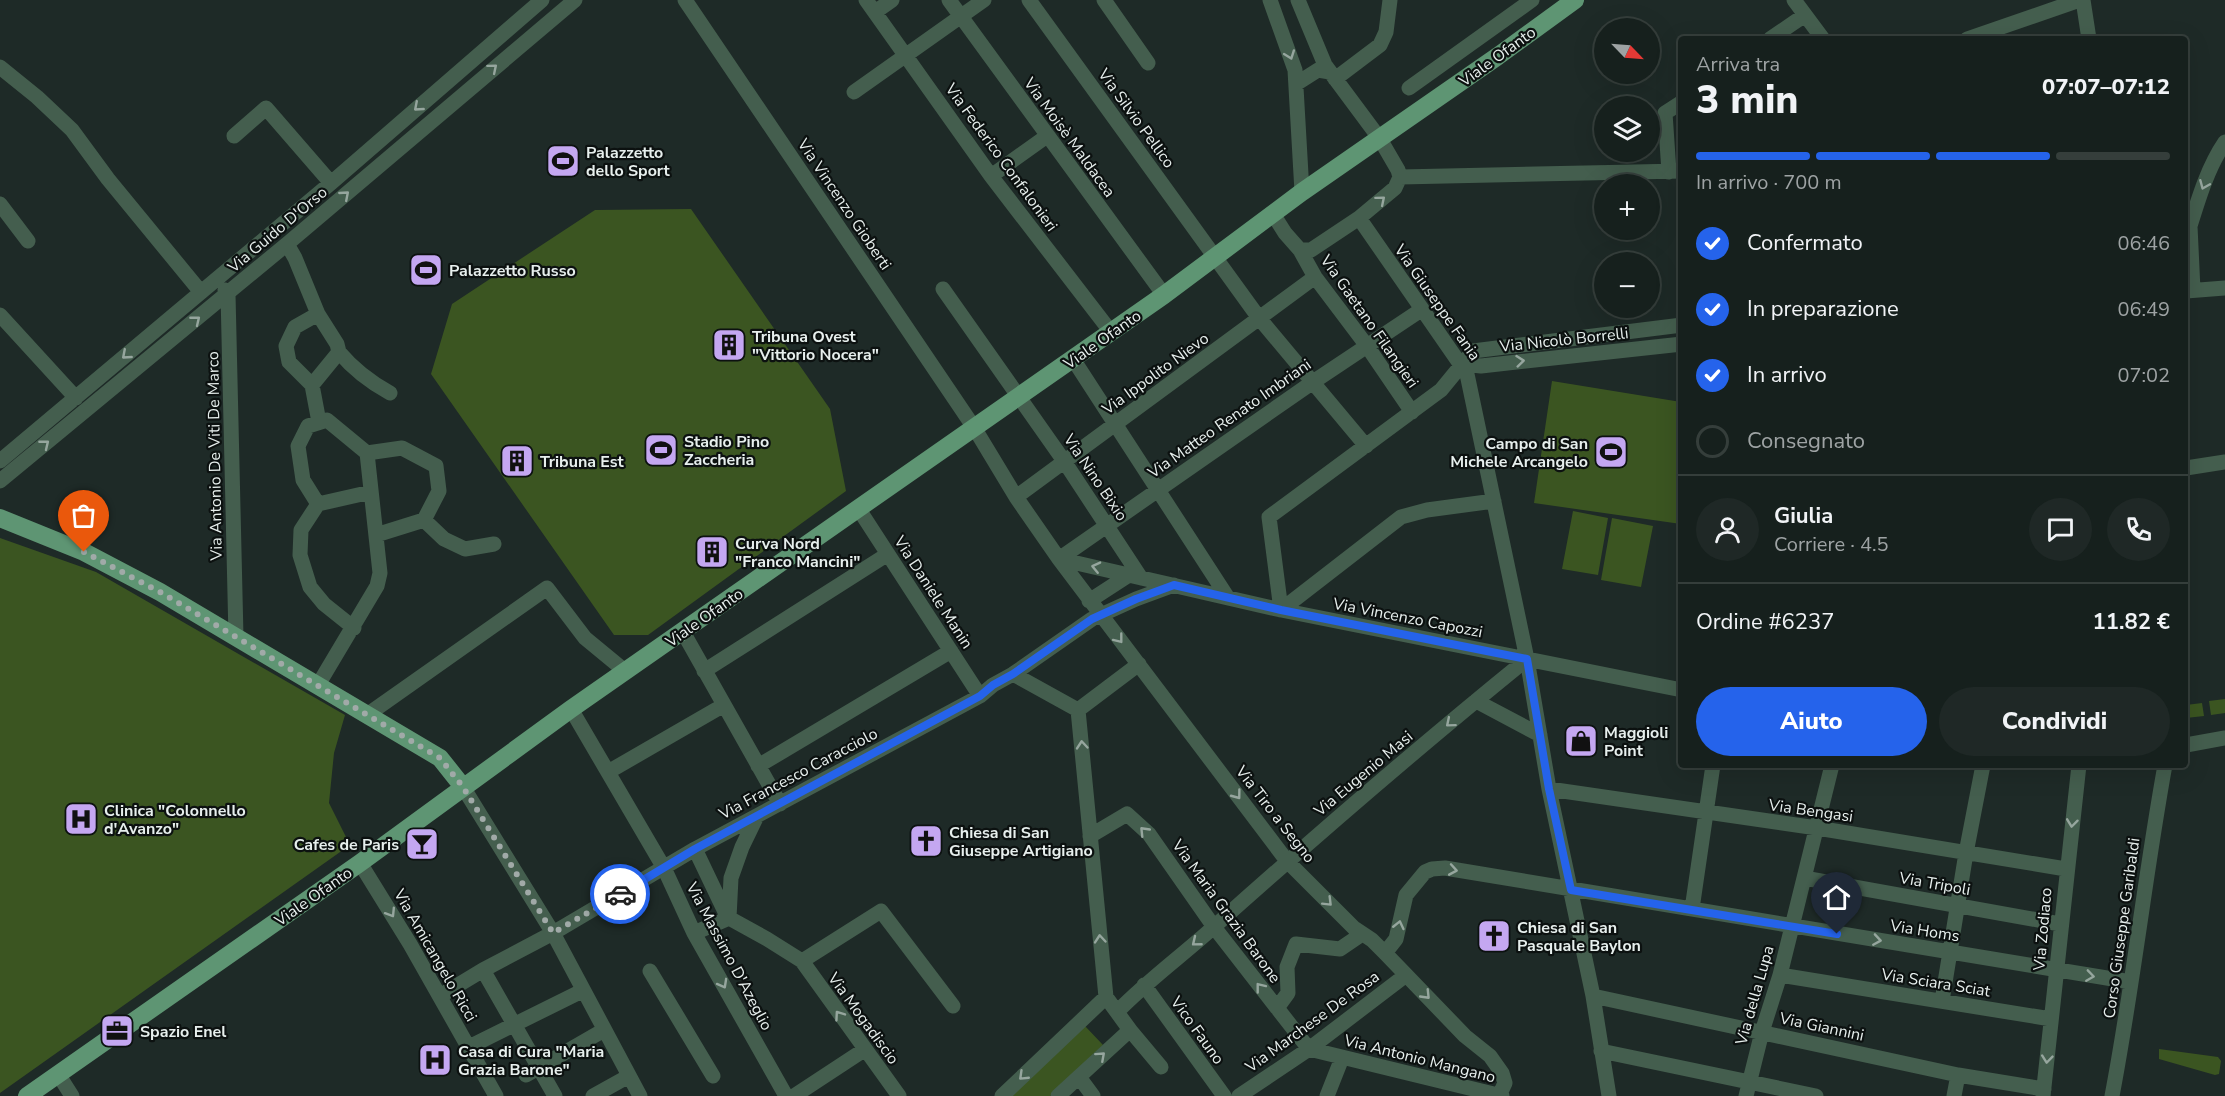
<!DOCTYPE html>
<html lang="it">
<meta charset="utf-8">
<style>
body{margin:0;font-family:"Nunito Sans",sans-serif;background:#1f2826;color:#f1f3f6;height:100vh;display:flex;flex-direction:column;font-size:22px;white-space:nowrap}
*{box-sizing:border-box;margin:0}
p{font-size:20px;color:#9ea3a4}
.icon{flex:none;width:33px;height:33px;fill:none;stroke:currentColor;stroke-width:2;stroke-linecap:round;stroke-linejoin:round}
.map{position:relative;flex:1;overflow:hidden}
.sheet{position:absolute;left:1678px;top:36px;width:510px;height:732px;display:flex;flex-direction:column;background:#16201d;border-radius:6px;box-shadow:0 6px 24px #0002,0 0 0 2px #353e3b}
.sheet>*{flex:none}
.needle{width:39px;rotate:115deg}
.fabs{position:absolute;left:1594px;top:18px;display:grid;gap:12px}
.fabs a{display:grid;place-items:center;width:66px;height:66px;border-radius:50%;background:#16201d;box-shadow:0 6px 24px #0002,0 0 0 2px #353e3b;font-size:30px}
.pin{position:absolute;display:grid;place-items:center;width:51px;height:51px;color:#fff;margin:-62px -26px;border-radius:50% 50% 50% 0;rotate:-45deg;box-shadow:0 0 6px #0007}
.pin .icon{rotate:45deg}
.courier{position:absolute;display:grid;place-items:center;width:60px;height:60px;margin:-30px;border:4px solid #2563eb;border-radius:50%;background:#fff;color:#222;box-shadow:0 2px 8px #0007}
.head em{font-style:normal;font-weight:800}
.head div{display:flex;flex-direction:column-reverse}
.head{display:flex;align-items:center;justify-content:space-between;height:102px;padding:0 18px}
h1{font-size:39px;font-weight:800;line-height:45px}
.bar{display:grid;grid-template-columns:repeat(4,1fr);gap:9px 6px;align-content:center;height:72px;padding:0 18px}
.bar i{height:8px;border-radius:4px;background:#353e3b}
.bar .on{background:#2563eb}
.bar p{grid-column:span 4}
.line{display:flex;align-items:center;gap:15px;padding:0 18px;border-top:2px solid #353e3b}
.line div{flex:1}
.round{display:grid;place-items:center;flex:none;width:63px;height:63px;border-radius:32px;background:#1f2826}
ol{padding:0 18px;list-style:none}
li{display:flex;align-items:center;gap:18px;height:66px}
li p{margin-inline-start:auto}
li .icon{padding:6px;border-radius:50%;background:#2563eb;color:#fff;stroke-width:4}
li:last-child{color:#9ea3a4}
li i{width:33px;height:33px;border:3px solid #353e3b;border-radius:50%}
.cta{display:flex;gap:12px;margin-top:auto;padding:12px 18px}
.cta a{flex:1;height:69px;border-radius:36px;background:#2563eb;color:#fff;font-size:24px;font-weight:800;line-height:69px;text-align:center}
.cta a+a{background:#1f2826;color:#f1f3f6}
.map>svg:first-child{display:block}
</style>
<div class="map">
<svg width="2225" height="1096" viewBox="0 0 2225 1096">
<rect width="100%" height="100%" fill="#1e2a27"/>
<path fill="#3b5521" d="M691 209 830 409 846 491 648 635H614L431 374 452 304 595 210Z
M1552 381 1681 402V524L1534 503Z
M1573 511 1608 518 1598 575 1562 569Z
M1612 518 1653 526 1641 587 1601 580Z
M0 538 96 572 345 715 334 753 329 803 350 845 0 1093Z
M2225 699V713L2211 715 2209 701Z
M2202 703 2204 716 2186 718V705Z
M1085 1026 1103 1045 1050 1096H1011Z
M2159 1049 2218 1057 2221 1061 2219 1074 2215 1075 2159 1059Z"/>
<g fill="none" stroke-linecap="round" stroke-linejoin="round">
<path stroke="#445e4e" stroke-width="15" d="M685 0 975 429 1016 497 1059 559 1287 861 1354 928 1372 940 1385 953 1465 1036 1490 1056 1502 1073 1505 1083 1499 1096
M866 0 991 176 1111 332
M949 0 1164 295
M1029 0 1259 318 1366 446
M1104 0 1148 63
M1270 0 1295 70 1302 192
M1794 0 1823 39
M2083 0 2089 39
M875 12 892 0
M1770 39 1805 15
M1967 39 2080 0
M0 67 37 97 72 130 108 179 200 291
M1335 79 1380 45 1386 32 1390 0
M1296 84 1318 70 1330 72
M1409 88 1532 0
M854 92 984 0
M234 136 266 108 331 183
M1669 172 1665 113 1682 102
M991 176 1047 136
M1400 177 1682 171
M0 204 28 241
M1273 214 1285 233 1300 250H1311L1359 218 1395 188 1400 177 1398 170 1380 139 1325 65 1298 0
M1359 218 1467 374 1527 659 1549 789 1593 996 1609 1096
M2190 226 2193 290
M2186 227 2190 226C2199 197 2208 167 2225 142
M287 244 295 258 318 314
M1300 250 1315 277 1367 346 1412 412
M943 289 1064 461 1141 578
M225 290 228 294 236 637
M2186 291 2225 288
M0 315 76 398
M339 352C354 370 370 382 390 393
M1073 359 1228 598
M1462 364 1481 366 1682 344
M312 385 339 352 337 344 318 314 295 327 286 346 289 362 312 385 319 422
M367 453 327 420 308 426 298 446 303 480 318 504 371 492
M0 461 331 183 542 0
M2186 468 2225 462
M0 481 287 244 575 0
M1016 497 1315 277
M318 504 301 530 300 555 310 587 324 604 354 628
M858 508 980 696
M424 520 444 539 465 549 494 544
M1059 559 1281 610 1682 690
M1059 559 1313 382 1421 310
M1089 601 1129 575
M1281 610 1269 517 1441 390 1473 351 1682 325
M1281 610 1401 517 1427 510 1494 501
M683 632 780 804
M704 671 888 554
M1013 674 1078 710
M318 685 377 586 380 573 367 453 402 448 436 466 439 491 424 520 376 535
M1476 701 1540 735
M571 709 664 868 694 933 786 1096
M367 715 547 588 585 638 625 671
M2186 745 2225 738
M758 766 951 651
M608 772 724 705
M463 787 553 933 640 1096
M1549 789 1817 828 2066 869
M1090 836 1127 814 1149 834 1214 927 1309 1049 1502 1096
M695 849 727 916
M360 863 410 944 496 1096
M1804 878 2060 924
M1692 909 1713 765
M729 918 731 878 742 847 757 816
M694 933 729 918 767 939 802 961 899 1096
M1385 953 1396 939 1406 895 1425 872 1432 869 1445 868 2131 982
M802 961 881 911 953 1006
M483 970 555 1096
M650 971 713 1076
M1780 975 2051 1019
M1144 985 1224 1096
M440 996 483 970 553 933 695 849 980 696 993 685 1013 674 1092 619 1136 599 1174 585
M1593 996 1958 1075 2044 1089
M1106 997 1078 710 1139 664
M1942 1001 1966 853 1983 765
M1277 1008 1288 993 1287 967 1296 944 1340 949 1362 934
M1117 1012C1148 980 1183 955 1216 925 1318 834 1421 745 1527 659
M1130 1030 1161 1067
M469 1047 582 991
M1601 1051 1816 1096
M58 1074 72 1096
M526 1075 604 1030
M1079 1077 1093 1096
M593 1096 629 1076
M794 1096 864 1050
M1002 1096 1106 997 1130 1030 1058 1096
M1239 1096 1309 1049 1406 975
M1327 1096 1342 1058
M1746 1096 1762 1032 1780 975 1832 765
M1954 1096 1958 1075
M2043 1096 2079 765
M2112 1096C2133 986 2145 875 2165 765"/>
<path stroke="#5e9573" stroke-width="18" d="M0 518 84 552 160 592 440 758 463 787
M27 1096 360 863 571 709 1164 295 1302 192 1498 56 1575 0"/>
</g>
<defs><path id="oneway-chevron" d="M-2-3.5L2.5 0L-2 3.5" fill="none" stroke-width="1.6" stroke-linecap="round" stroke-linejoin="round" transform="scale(1.5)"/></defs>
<g stroke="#96a69e">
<use href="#oneway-chevron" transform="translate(1290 55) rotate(70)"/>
<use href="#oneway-chevron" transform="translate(493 68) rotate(-40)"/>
<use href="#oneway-chevron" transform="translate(418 107) rotate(139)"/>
<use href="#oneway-chevron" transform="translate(2204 185) rotate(113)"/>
<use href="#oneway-chevron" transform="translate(345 195) rotate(-41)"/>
<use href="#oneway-chevron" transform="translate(1381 200) rotate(-40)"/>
<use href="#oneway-chevron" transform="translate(196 320) rotate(-39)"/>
<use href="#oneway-chevron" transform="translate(126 355) rotate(139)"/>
<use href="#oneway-chevron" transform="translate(1520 361) rotate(-6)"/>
<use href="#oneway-chevron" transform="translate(45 444) rotate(-39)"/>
<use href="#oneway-chevron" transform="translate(1096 567) rotate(-167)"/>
<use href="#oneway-chevron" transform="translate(1119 639) rotate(52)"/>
<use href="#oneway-chevron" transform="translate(1450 723) rotate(140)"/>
<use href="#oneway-chevron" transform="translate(1082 745) rotate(-95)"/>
<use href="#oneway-chevron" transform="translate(1237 795) rotate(53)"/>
<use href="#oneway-chevron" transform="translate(2072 823) rotate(97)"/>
<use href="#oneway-chevron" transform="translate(1144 831) rotate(-134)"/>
<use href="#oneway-chevron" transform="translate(1453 870) rotate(10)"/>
<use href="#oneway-chevron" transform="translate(1328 902) rotate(45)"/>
<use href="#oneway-chevron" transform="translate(391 913) rotate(58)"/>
<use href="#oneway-chevron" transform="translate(1399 925) rotate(-77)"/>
<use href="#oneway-chevron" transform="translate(1100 939) rotate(-95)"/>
<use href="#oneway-chevron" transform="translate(1877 940) rotate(9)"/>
<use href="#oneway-chevron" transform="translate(1196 942) rotate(141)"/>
<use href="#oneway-chevron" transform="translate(2090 976) rotate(8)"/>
<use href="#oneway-chevron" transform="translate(723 984) rotate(61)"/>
<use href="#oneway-chevron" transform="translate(1260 987) rotate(-128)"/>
<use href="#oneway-chevron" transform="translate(1426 995) rotate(46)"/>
<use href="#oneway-chevron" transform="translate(839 1015) rotate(-125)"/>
<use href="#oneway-chevron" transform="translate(1101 1056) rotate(-42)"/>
<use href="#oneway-chevron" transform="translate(2047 1059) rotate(96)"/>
<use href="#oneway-chevron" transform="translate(1023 1076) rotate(136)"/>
</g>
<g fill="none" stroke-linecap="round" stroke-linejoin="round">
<path stroke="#a1aaa8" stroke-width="6" stroke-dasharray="0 10.8" d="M84 552 160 592 440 758 463 787 553 933 620 894"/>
<path stroke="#2563eb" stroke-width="8" d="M620 894 695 849 980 696 993 685 1013 674 1092 619 1136 599 1174 585 1281 610 1527 659 1549 789 1571 890 1837 934"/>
</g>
<defs>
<symbol id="stadium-square" viewBox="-11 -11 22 22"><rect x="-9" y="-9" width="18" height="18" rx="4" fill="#c4a7f1" stroke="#0c1110"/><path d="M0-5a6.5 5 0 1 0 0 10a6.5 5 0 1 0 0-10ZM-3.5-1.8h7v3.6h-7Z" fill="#111"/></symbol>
<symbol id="building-square" viewBox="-11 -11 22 22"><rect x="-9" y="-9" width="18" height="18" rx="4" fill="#c4a7f1" stroke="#0c1110"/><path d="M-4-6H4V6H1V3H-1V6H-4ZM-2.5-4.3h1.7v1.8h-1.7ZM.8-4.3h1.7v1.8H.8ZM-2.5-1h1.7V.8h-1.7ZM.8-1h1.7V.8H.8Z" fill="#111"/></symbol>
<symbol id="shop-square" viewBox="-11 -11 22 22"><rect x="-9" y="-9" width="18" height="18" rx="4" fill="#c4a7f1" stroke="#0c1110"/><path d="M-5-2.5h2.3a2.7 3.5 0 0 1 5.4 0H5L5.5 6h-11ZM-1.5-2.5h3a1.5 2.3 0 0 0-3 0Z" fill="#111"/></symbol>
<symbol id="hospital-square" viewBox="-11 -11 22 22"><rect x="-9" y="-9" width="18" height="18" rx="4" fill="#c4a7f1" stroke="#0c1110"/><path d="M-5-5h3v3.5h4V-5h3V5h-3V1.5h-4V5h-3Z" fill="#111"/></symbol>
<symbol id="church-square" viewBox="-11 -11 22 22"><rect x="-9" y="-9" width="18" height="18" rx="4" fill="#c4a7f1" stroke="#0c1110"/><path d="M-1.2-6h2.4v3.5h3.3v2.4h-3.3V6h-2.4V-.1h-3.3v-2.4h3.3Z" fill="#111"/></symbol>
<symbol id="bar-square" viewBox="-11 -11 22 22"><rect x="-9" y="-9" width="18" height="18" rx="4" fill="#c4a7f1" stroke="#0c1110"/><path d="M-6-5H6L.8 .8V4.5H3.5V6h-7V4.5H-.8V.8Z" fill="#111"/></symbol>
<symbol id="office-square" viewBox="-11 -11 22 22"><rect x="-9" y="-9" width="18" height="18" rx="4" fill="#c4a7f1" stroke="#0c1110"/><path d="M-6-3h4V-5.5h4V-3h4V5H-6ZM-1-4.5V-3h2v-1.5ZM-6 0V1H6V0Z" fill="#111"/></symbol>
</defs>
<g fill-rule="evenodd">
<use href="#stadium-square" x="544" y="142" width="38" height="38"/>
<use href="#stadium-square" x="407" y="251" width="38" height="38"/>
<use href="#building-square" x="710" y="326" width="38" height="38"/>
<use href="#stadium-square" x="642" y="431" width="38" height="38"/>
<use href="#stadium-square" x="1592" y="433" width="38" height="38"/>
<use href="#building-square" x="498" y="442" width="38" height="38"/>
<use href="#building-square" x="693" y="533" width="38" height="38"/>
<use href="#shop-square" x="1562" y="722" width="38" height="38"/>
<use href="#hospital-square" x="62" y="800" width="38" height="38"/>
<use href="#church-square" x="907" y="822" width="38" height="38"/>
<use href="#bar-square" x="403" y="825" width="38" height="38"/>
<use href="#church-square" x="1475" y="917" width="38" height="38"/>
<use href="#office-square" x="98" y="1012" width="38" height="38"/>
<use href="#hospital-square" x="416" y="1041" width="38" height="38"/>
</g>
<g text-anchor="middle" stroke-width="4.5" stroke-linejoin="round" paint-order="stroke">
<g font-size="16" fill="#e7efed" stroke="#0c1110">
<text transform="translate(1497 56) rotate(-36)" y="6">Viale Ofanto</text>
<text transform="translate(1137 118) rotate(54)" y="6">Via Silvio Pellico</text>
<text transform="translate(1070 137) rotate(54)" y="6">Via Moisè Maldacea</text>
<text transform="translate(1002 157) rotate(54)" y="6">Via Federico Confalonieri</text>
<text transform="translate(845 204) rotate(56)" y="6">Via Vincenzo Gioberti</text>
<text transform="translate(277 229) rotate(-40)" y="6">Via Guido D'Orso</text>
<text transform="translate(1438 302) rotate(55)" y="6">Via Giuseppe Fania</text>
<text transform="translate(1370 321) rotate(55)" y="6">Via Gaetano Filangieri</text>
<text transform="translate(1102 339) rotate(-35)" y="6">Viale Ofanto</text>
<text transform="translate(1564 339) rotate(-6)" y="6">Via Nicolò Borrelli</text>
<text transform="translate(1155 373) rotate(-36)" y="6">Via Ippolito Nievo</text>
<text transform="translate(1229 418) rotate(-35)" y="6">Via Matteo Renato Imbriani</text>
<text transform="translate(214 456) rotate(-91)" y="6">Via Antonio De Viti De Marco</text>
<text transform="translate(1096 477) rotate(56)" y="6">Via Nino Bixio</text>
<text transform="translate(934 592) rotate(57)" y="6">Via Daniele Manin</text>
<text transform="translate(704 617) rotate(-35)" y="6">Viale Ofanto</text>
<text transform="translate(1408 617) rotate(11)" y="6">Via Vincenzo Capozzi</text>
<text transform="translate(798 773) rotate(-28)" y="6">Via Francesco Caracciolo</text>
<text transform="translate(1363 773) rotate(-40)" y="6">Via Eugenio Masi</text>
<text transform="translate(1811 810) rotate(8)" y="6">Via Bengasi</text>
<text transform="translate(1276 814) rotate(52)" y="6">Via Tiro a Segno</text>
<text transform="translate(1935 883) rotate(10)" y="6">Via Tripoli</text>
<text transform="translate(313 896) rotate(-35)" y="6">Viale Ofanto</text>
<text transform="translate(1227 911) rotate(54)" y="6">Via Maria Grazia Barone</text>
<text transform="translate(2121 928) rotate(-82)" y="6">Corso Giuseppe Garibaldi</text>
<text transform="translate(2042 929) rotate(-85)" y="6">Via Zodiaco</text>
<text transform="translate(1925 930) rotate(9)" y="6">Via Homs</text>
<text transform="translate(436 955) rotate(60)" y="6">Via Amicangelo Ricci</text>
<text transform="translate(730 956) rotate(62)" y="6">Via Massimo D'Azeglio</text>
<text transform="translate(1936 982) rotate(9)" y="6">Via Sciara Sciat</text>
<text transform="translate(1754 995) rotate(-74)" y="6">Via della Lupa</text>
<text transform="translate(864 1018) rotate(54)" y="6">Via Mogadiscio</text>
<text transform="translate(1312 1021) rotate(-36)" y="6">Via Marchese De Rosa</text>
<text transform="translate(1822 1026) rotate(12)" y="6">Via Giannini</text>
<text transform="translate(1198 1030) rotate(54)" y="6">Vico Fauno</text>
<text transform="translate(1420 1058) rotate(14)" y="6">Via Antonio Mangano</text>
</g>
<g font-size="16" font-weight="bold" fill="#e7efed" stroke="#0c1110" text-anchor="start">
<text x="586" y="158">Palazzetto<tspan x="586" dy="18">dello Sport</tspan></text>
<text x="449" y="276">Palazzetto Russo</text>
<text x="752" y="342">Tribuna Ovest<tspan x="752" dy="18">"Vittorio Nocera"</tspan></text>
<text x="684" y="447">Stadio Pino<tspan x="684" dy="18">Zaccheria</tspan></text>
<text x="1588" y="449" text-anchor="end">Campo di San<tspan x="1588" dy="18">Michele Arcangelo</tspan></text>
<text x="540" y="467">Tribuna Est</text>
<text x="735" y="549">Curva Nord<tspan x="735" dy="18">"Franco Mancini"</tspan></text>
<text x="1604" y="738">Maggioli<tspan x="1604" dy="18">Point</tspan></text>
<text x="104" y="816">Clinica "Colonnello<tspan x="104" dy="18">d'Avanzo"</tspan></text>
<text x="949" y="838">Chiesa di San<tspan x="949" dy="18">Giuseppe Artigiano</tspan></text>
<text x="399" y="850" text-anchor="end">Cafes de Paris</text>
<text x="1517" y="933">Chiesa di San<tspan x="1517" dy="18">Pasquale Baylon</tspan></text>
<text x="140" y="1037">Spazio Enel</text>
<text x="458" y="1057">Casa di Cura "Maria<tspan x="458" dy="18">Grazia Barone"</tspan></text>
</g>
</g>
</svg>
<div class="fabs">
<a><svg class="needle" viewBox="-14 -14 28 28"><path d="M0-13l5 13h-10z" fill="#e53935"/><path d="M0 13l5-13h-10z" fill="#9ea3a4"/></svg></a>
<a><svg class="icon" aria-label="layers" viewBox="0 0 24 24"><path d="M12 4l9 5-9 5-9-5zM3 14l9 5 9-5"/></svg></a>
<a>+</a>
<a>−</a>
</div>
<div class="pin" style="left:84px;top:552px;background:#ea580c"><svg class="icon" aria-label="bag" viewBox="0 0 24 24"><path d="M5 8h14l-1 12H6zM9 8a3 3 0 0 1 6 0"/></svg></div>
<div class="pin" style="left:1837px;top:934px;background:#1f2937"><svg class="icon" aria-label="home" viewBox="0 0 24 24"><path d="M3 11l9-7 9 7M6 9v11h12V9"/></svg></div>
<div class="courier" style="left:620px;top:894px"><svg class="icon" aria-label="car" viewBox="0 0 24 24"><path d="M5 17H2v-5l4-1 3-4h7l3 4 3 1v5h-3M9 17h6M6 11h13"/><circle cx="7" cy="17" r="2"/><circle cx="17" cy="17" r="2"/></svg></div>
<section class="sheet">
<div class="head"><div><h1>3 min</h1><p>Arriva tra</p></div><em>07:07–07:12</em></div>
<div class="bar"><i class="on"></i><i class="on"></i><i class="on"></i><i></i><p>In arrivo · 700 m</p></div>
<ol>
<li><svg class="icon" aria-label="check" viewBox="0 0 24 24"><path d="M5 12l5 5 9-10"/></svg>Confermato<p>06:46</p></li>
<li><svg class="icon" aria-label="check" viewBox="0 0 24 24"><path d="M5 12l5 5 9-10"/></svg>In preparazione<p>06:49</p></li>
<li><svg class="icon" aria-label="check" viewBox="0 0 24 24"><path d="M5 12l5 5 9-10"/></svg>In arrivo<p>07:02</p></li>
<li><i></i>Consegnato</li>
</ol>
<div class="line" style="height:108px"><a class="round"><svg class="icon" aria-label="person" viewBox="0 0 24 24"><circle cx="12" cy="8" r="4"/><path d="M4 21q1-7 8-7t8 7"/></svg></a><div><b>Giulia</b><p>Corriere · 4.5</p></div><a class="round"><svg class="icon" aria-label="chat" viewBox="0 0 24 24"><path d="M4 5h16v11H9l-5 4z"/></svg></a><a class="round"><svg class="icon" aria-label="phone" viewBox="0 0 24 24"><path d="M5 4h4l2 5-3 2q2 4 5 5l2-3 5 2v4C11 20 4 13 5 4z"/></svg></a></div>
<div class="line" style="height:78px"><div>Ordine #6237</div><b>11.82 €</b></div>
<div class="cta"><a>Aiuto</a><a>Condividi</a></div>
</section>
</div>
